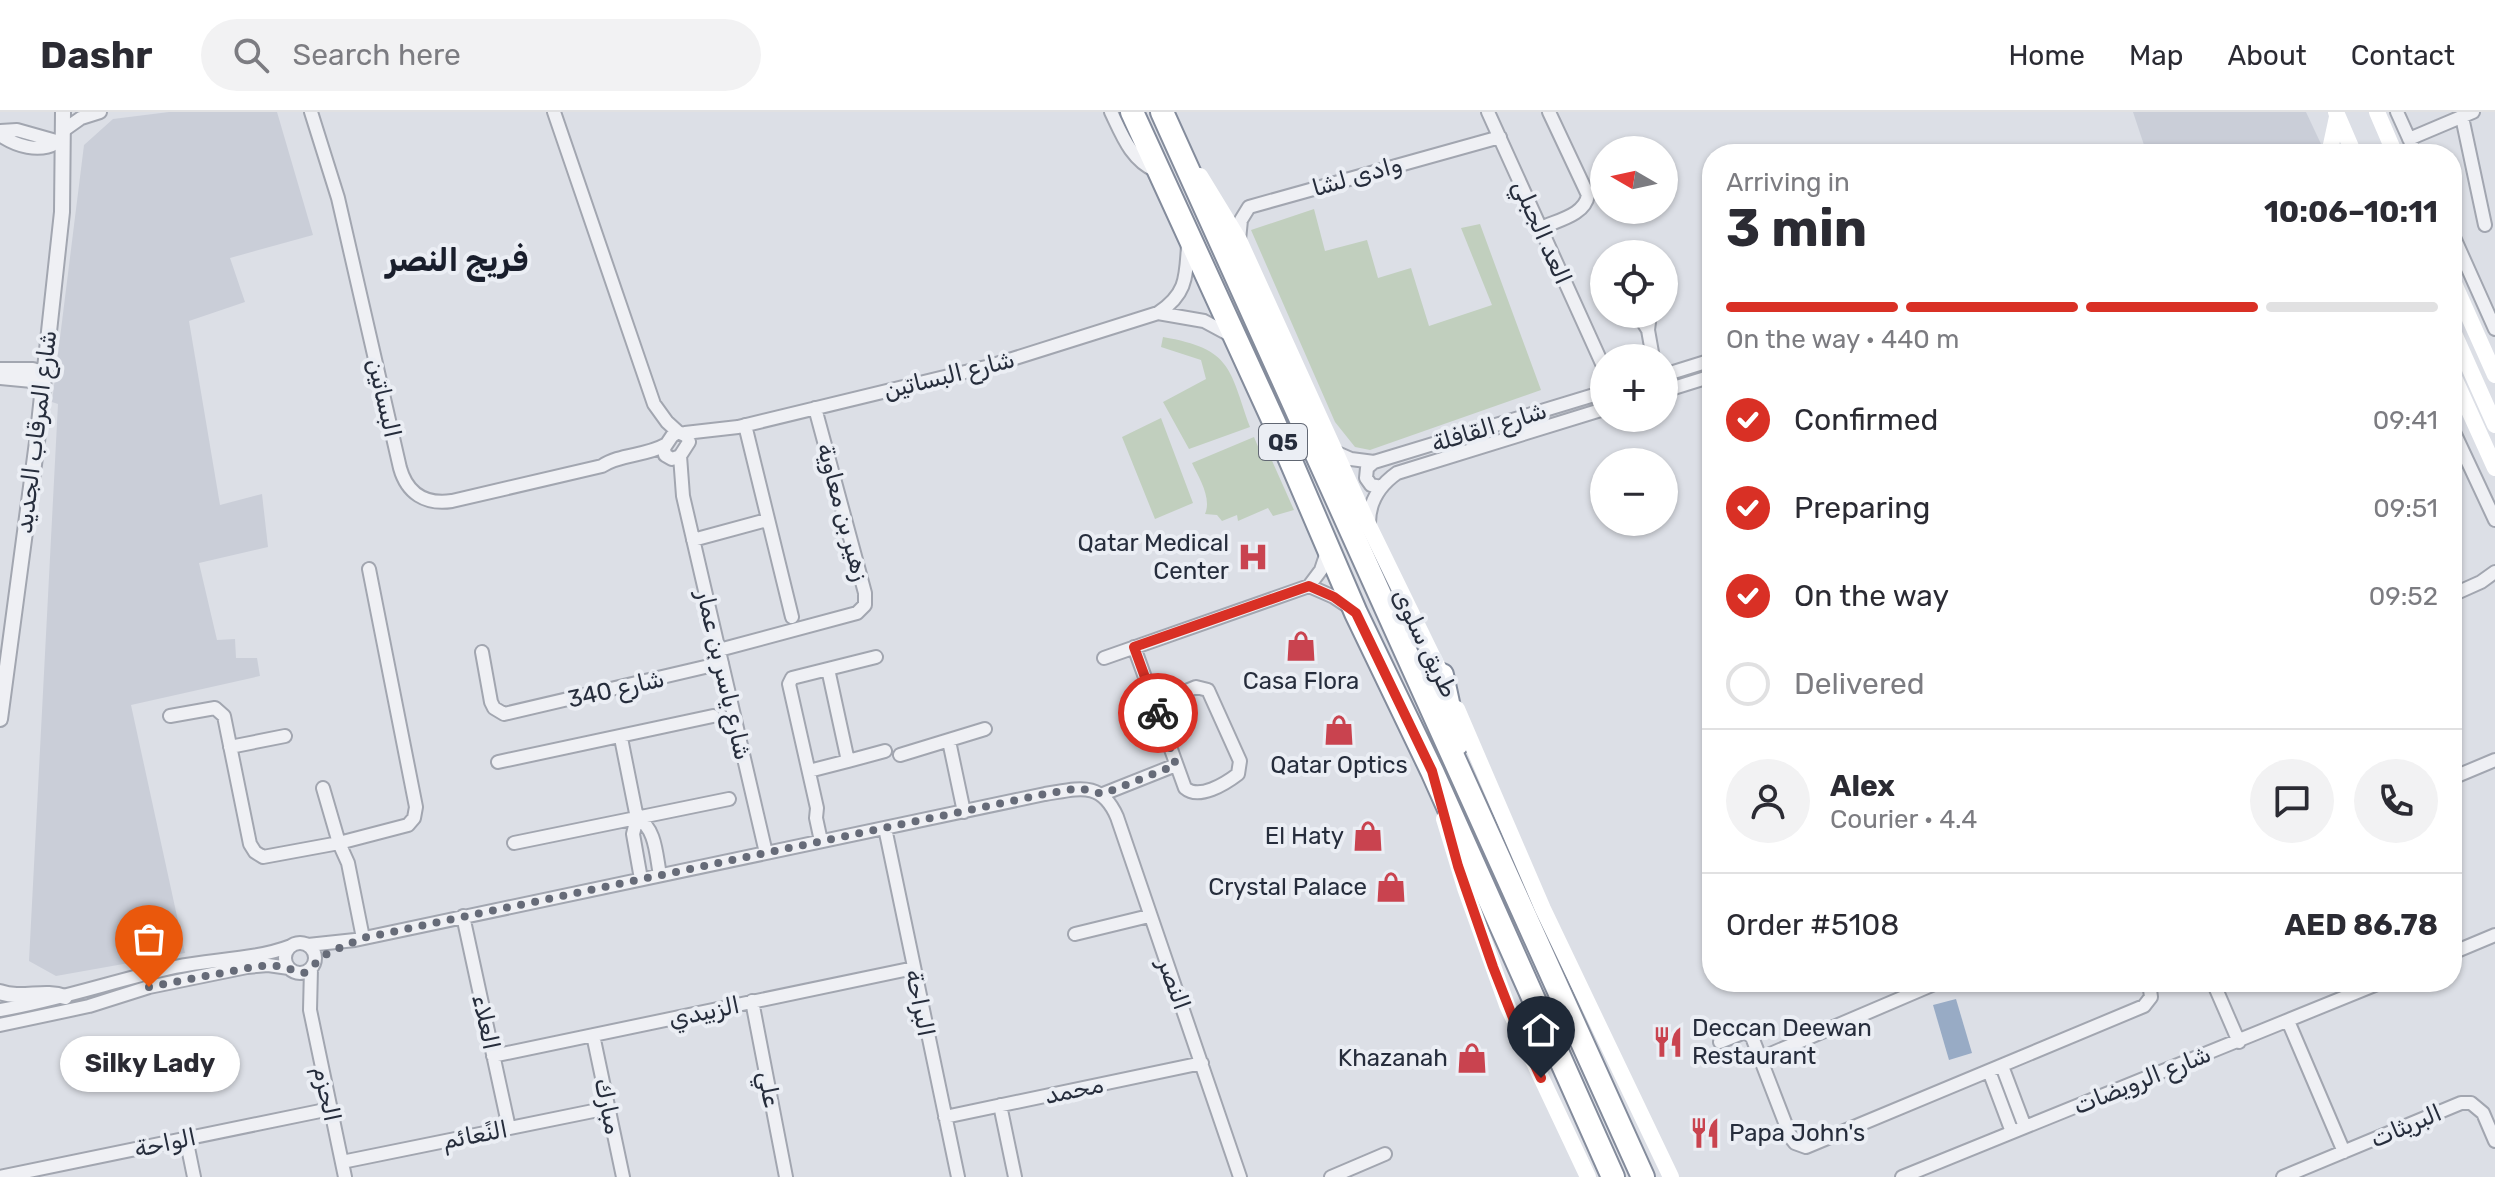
<!DOCTYPE html>
<meta charset="utf-8">
<style>
body{margin:0;font-family:Rubik,Cairo,sans-serif;background:#f2f2f3;color:#2b2b33;height:100vh;display:flex;flex-direction:column;font-size:30px;white-space:nowrap}
*{box-sizing:border-box;margin:0}
p{font-size:26px;color:#7c7c81}
.icon{flex:none;width:44px;height:44px;fill:none;stroke:currentColor;stroke-width:2;stroke-linecap:round;stroke-linejoin:round}
.map{position:relative;flex:1;overflow:hidden}
.details{position:absolute;left:1702px;top:32px;width:760px;height:848px;display:flex;flex-direction:column;background:#fff;border-radius:32px;box-shadow:0 2px 6px #0004}
.details>*{flex:none}
.needle{width:52px;rotate:279deg}
.tools{position:absolute;left:1590px;top:24px;display:grid;gap:16px}
.tools a{display:grid;place-items:center;width:88px;height:88px;border-radius:50%;background:#fff;box-shadow:0 2px 6px #0004;font-size:40px}
.pin{position:absolute;display:grid;place-items:center;width:68px;height:68px;color:#fff;margin:-82px -34px;border-radius:50% 50% 50% 0;rotate:-45deg;box-shadow:0 0 8px #0007}
.pin .icon{rotate:45deg}
.courier{position:absolute;display:grid;place-items:center;width:80px;height:80px;margin:-40px;border:6px solid #d93025;border-radius:50%;background:#fff;color:#222;box-shadow:0 2px 10px #0007}
.bubble{position:absolute;height:56px;border-radius:28px;background:#fff;box-shadow:0 2px 6px #0004;font-size:26px;font-weight:700;line-height:56px;text-align:center}
.overview em{font-style:normal;font-weight:700}
.overview div{display:flex;flex-direction:column-reverse}
.overview{display:flex;align-items:center;justify-content:space-between;height:136px;padding:0 24px}
h1{font-size:52px;font-weight:700;line-height:60px}
.bar{display:grid;grid-template-columns:repeat(4,1fr);gap:12px 8px;align-content:center;height:96px;padding:0 24px}
.bar i{height:10px;border-radius:6px;background:#e1e1e2}
.bar .selected{background:#d93025}
.bar p{grid-column:span 4}
.line{display:flex;align-items:center;gap:20px;padding:0 24px;border-top:2px solid #e1e1e2}
.line div{flex:1}
.round{display:grid;place-items:center;flex:none;width:84px;height:84px;border-radius:42px;background:#f2f2f3}
ol{padding:0 24px;list-style:none}
li{display:flex;align-items:center;gap:24px;height:88px}
li p{margin-inline-start:auto}
li .icon{padding:8px;border-radius:50%;background:#d93025;color:#fff;stroke-width:4}
li:last-child{color:#7c7c81}
li i{width:44px;height:44px;border:4px solid #e1e1e2;border-radius:50%}
header{display:flex;align-items:center;gap:48px;box-sizing:border-box;height:112px;padding:0 40px;background:#fff;border-bottom:2px solid #e1e1e2}
header strong{font-size:38px}
nav{display:flex;gap:44px;margin-inline-start:auto;font-size:28px}
.search{width:560px;height:72px;background:#f2f2f3;display:flex;align-items:center;gap:20px;box-sizing:border-box;padding:0 28px;border-radius:44px;color:#7c7c81;font-size:30px}
.map>svg:first-child{display:block}
</style>
<header>
<strong>Dashr</strong>
<div class="search"><svg class="icon" aria-label="search" viewBox="0 0 24 24"><circle cx="10" cy="10" r="6"/><path d="M15 15l6 6"/></svg>Search here</div>
<nav><a>Home</a><a>Map</a><a>About</a><a>Contact</a></nav>
</header>
<div class="map">
<svg width="2495" height="1065" viewBox="0 0 2495 1065">
<rect width="100%" height="100%" fill="#dcdfe6"/>
<path fill="#caced8" d="M169 0H277L313 123 230 146 245 190 189 209 220 393 262 382 268 435 199 451 217 528 235 527 236 546H257L260 564 131 593 185 841 56 864 29 849 58 292 52 290 84 33 113 7Z
M2133 0H2306L2321 32 2317 42H2147Z"/>
<path fill="#c1cfbe" d="M1314 97 1325 139 1367 128 1378 166 1411 156 1429 214 1492 193 1461 116 1480 112 1541 278 1370 338 1355 335 1335 310 1251 118Z
M1163 225C1232 237 1229 256 1250 315L1189 337 1163 290 1206 267 1201 248 1161 235Z
M1161 306 1193 391 1155 407 1122 325Z
M1254 325 1259 337 1265 333 1294 398 1273 404 1268 396 1238 409 1237 403 1222 409 1217 403 1205 402C1212 386 1199 366 1192 351Z"/>
<path fill="#98abc5" d="M1956 887 1972 941 1949 948 1933 893Z"/>
<g fill="none" stroke-linecap="round" stroke-linejoin="round">
<defs>
<path id="minor" d="M311 0 338 86 400 356C407 381 425 393 452 389L602 354C619 342 646 344 665 333
M554 0 654 292 667 310 678 320
M1111 0C1122 23 1131 48 1156 59
M1488 0 1604 256
M2397 0 2416 42
M2462 5 2485 113
M64 18 81 6 100 0
M0 19 17 18 56 29
M0 23C16 34 39 41 56 31
M2409 27 2473 0
M1541 116C1558 108 1585 103 1588 83L1549 0
M2452 121 2495 217
M1239 128 1241 108 1249 95 1500 25
M1158 201 1204 209 1230 223
M1638 202 1648 218
M1650 202 1648 218 1653 246
M0 257H33L45 262
M1664 263 1712 248
M0 266 32 269 44 265
M1664 279 1712 264
M745 313 792 505
M2452 316 2495 408
M678 320 687 324 689 330 680 344 672 347 665 343 664 336 672 324Z
M685 321 738 315 990 254 1158 201C1187 182 1186 165 1188 133
M1335 340 1351 347 1374 350 1604 280
M680 344 683 384 766 741
M1374 350 1367 356 1366 366 1371 373 1381 375
M1369 411C1369 389 1380 373 1397 361L1604 297
M693 428 767 408
M1309 474 1334 485 1352 497
M2452 483 2481 470 2495 460
M1134 535 1185 676C1199 688 1225 672 1238 662L1240 649 1208 578 1196 575 1155 592
M719 538 857 501 865 493V481L815 296
M482 540 491 590 494 596 504 602 722 551
M1104 546 1309 474 1321 458 1327 440
M828 557 876 545
M170 604 215 596 224 604 250 732 255 740 263 745 339 731 408 713 414 706 416 695 369 457
M621 626 637 706 633 722 641 767
M949 629 964 700
M230 635 285 624
M900 643 985 617
M848 649 885 639
M498 650 713 604
M809 659 848 649 828 557 792 566 789 572 817 696 816 706 821 729
M2452 666 2495 648
M323 676 339 731 348 751 363 826
M1103 682 1176 653
M637 706C656 716 656 743 660 763
M885 716 958 1065
M514 731 729 687
M463 804 509 1016
M1075 822 1149 804
M285 846a15 15 0 1 1 30 0a15 15 0 1 1-30 0Z
M308 833 355 828 1045 682C1078 677 1101 668 1117 705L1240 1065
M2452 841 2495 823
M311 856 310 898 345 1065
M2213 870 2239 930
M752 889 786 1065
M0 898C59 888 116 868 175 855 213 847 254 848 291 834
M2288 909 2344 1040
M0 913 89 894 149 875 247 855 268 853 289 856
M593 923 623 1065
M1720 930 1745 920 1752 925 1791 1026 1795 1031 1806 1035 2144 894 2151 885 2149 870
M493 944 914 856
M1761 946 1939 870
M2002 954 2025 1015
M1989 959 2012 1020
M1000 993 1015 1065
M945 1005 1202 951
M186 1026 194 1065
M342 1050 608 996
M0 1065 330 997
M1331 1065 1385 1042
M1902 1065 2382 870
M2283 1065 2461 991H2471L2483 1001 2495 1029"/>
<path id="tertiary" d="M0 607 37 330 62 100 63 0
M0 880C22 888 44 877 65 885"/>
<path id="motorway" d="M1132 0 1274 310 1356 501 1432 659 1613 1065
M1162 0 1643 1065
M1442 563 1457 632"/>
</defs>
<use href="#minor" stroke="#a2a6b0" stroke-width="16"/>
<use href="#tertiary" stroke="#a2a6b0" stroke-width="18"/>
<use href="#motorway" stroke="#848c9c" stroke-width="26"/>
<use href="#minor" stroke="#eff0f4" stroke-width="12"/>
<use href="#tertiary" stroke="#eff0f4" stroke-width="14"/>
<path stroke="#fff" stroke-width="16" d="M2336 0 2354 42
M2377 0 2395 42
M2329 42 2337 5
M1200 64 1239 128 1369 414 1446 572
M2452 167 2495 263
M2452 217 2495 313
M2452 261 2495 356
M1457 597 1543 797 1671 1065
M1444 707 1465 776 1507 893 1588 1065"/>
<use href="#motorway" stroke="#fff" stroke-width="22"/>
</g>
<g fill="none" stroke-linecap="round" stroke-linejoin="round">
<path stroke="#666b78" stroke-width="8" stroke-dasharray="0 14.4" d="M149 875 258 854H279L304 861 328 841 363 826 1045 682 1079 676 1103 682 1176 653 1158 601"/>
<path stroke="#d93025" stroke-width="10" d="M1158 601 1134 535 1309 474 1334 485 1356 501 1432 659 1458 754 1493 855 1515 911 1541 966"/>
</g>
<defs>
<symbol id="hospital-bare" viewBox="-9 -9 18 18"><path d="M-5-5h3v3.5h4V-5h3V5h-3V1.5h-4V5h-3Z" fill="#c9434f" stroke="#ebeef4" stroke-width="2.5" paint-order="stroke"/></symbol>
<symbol id="shop-bare" viewBox="-9 -9 18 18"><path d="M-5-2.5h2.3a2.7 3.5 0 0 1 5.4 0H5L5.5 6h-11ZM-1.5-2.5h3a1.5 2.3 0 0 0-3 0Z" fill="#c9434f" stroke="#ebeef4" stroke-width="2.5" paint-order="stroke"/></symbol>
<symbol id="restaurant-bare" viewBox="-9 -9 18 18"><path d="M-5-6h1v4h1v-4h1v4h1v-4h1v5L-1.5 .5V6h-2V.5L-5-1ZM5-6V6H3V1.5H1.5Q1.5-4 5-6Z" fill="#c9434f" stroke="#ebeef4" stroke-width="2.5" paint-order="stroke"/></symbol>
</defs>
<g fill-rule="evenodd">
<use href="#hospital-bare" x="1231" y="423" width="44" height="44"/>
<use href="#shop-bare" x="1279" y="512" width="44" height="44"/>
<use href="#shop-bare" x="1317" y="596" width="44" height="44"/>
<use href="#shop-bare" x="1346" y="702" width="44" height="44"/>
<use href="#shop-bare" x="1369" y="753" width="44" height="44"/>
<use href="#restaurant-bare" x="1646" y="908" width="44" height="44"/>
<use href="#shop-bare" x="1450" y="924" width="44" height="44"/>
<use href="#restaurant-bare" x="1683" y="999" width="44" height="44"/>
</g>
<g text-anchor="middle" stroke-width="8" stroke-linejoin="round" paint-order="stroke">
<rect fill="#ebeef4" stroke="#616773" stroke-width="2" x="1259" y="312" width="48" height="36" rx="6"/>
<g font-size="22" font-weight="bold" fill="#262d3c">
<text x="1283" y="338">Q5</text>
</g>
<g font-size="24" fill="#262d3c" stroke="#ebeef4">
<text transform="translate(1357 64) rotate(-16)" y="8">وادى لشا</text>
<text transform="translate(1542 120) rotate(66)" y="8">العد الجبلي</text>
<text transform="translate(949 263) rotate(-14)" y="8">شارع البساتين</text>
<text transform="translate(384 286) rotate(77)" y="8">البساتين</text>
<text transform="translate(1489 315) rotate(-17)" y="8">شارع القافلة</text>
<text transform="translate(36 320) rotate(-83)" y="8">شارع المرقاب الجديد</text>
<text transform="translate(843 400) rotate(75)" y="8">زهير بن معاوية</text>
<text transform="translate(1425 531) rotate(64)" y="8">طريق سلوى</text>
<text transform="translate(724 563) rotate(77)" y="8">شارع ياسر بن عمار</text>
<text transform="translate(616 577) rotate(-13)" y="8">شارع 340</text>
<text transform="translate(1174 872) rotate(70)" y="8">النصر</text>
<text transform="translate(920 891) rotate(79)" y="8">البراحة</text>
<text transform="translate(704 900) rotate(-12)" y="8">الزبيدي</text>
<text transform="translate(486 910) rotate(78)" y="8">العلاء</text>
<text transform="translate(2142 968) rotate(-22)" y="8">شارع الرويضات</text>
<text transform="translate(769 977) rotate(79)" y="8">علي</text>
<text transform="translate(1074 978) rotate(-12)" y="8">محمد</text>
<text transform="translate(327 982) rotate(78)" y="8">الحزم</text>
<text transform="translate(608 994) rotate(78)" y="8">مبارك</text>
<text transform="translate(2406 1014) rotate(-23)" y="8">البريثات</text>
<text transform="translate(475 1023) rotate(-11)" y="8">النًعائم</text>
<text transform="translate(165 1031) rotate(-12)" y="8">الواحة</text>
</g>
<g font-size="24" fill="#262d3c" stroke="#ebeef4" text-anchor="end">
<text x="1229" y="439">Qatar Medical<tspan x="1229" dy="28">Center</tspan></text>
<text x="1301" y="577" text-anchor="middle">Casa Flora</text>
<text x="1339" y="661" text-anchor="middle">Qatar Optics</text>
<text x="1344" y="732">El Haty</text>
<text x="1367" y="783">Crystal Palace</text>
<text x="1692" y="924" text-anchor="start">Deccan Deewan<tspan x="1692" dy="28">Restaurant</tspan></text>
<text x="1448" y="954">Khazanah</text>
<text x="1729" y="1029" text-anchor="start">Papa John's</text>
</g>
<g font-size="32" font-weight="bold" fill="#191e2c" stroke="#ebeef4">
<text x="457" y="159">فريج النصر</text>
</g>
</g>
</svg>
<div class="tools">
<a><svg class="needle" viewBox="-14 -14 28 28"><path d="M0-13l5 13h-10z" fill="#e53935"/><path d="M0 13l5-13h-10z" fill="#7c7c81"/></svg></a>
<a><svg class="icon" aria-label="locate" viewBox="0 0 24 24"><circle cx="12" cy="12" r="6"/><path d="M12 2v4M12 18v4M2 12h4M18 12h4"/></svg></a>
<a>+</a>
<a>−</a>
</div>
<div class="pin" style="left:149px;top:875px;background:#ea580c"><svg class="icon" aria-label="bag" viewBox="0 0 24 24"><path d="M5 8h14l-1 12H6zM9 8a3 3 0 0 1 6 0"/></svg></div>
<div class="pin" style="left:1541px;top:966px;background:#1f2937"><svg class="icon" aria-label="home" viewBox="0 0 24 24"><path d="M3 11l9-7 9 7M6 9v11h12V9"/></svg></div>
<div class="courier" style="left:1158px;top:601px"><svg class="icon" aria-label="bike" viewBox="0 0 24 24"><circle cx="6" cy="16" r="4"/><circle cx="18" cy="16" r="4"/><path d="M6 16l4-8h5l3 8M10 8l3 8H6M13 5h3"/></svg></div>
<div class="bubble" style="left:60px;top:924px;width:180px">Silky Lady</div>
<section class="details">
<div class="overview"><div><h1>3 min</h1><p>Arriving in</p></div><em>10:06–10:11</em></div>
<div class="bar"><i class="selected"></i><i class="selected"></i><i class="selected"></i><i></i><p>On the way · 440 m</p></div>
<ol>
<li><svg class="icon" aria-label="check" viewBox="0 0 24 24"><path d="M5 12l5 5 9-10"/></svg>Confirmed<p>09:41</p></li>
<li><svg class="icon" aria-label="check" viewBox="0 0 24 24"><path d="M5 12l5 5 9-10"/></svg>Preparing<p>09:51</p></li>
<li><svg class="icon" aria-label="check" viewBox="0 0 24 24"><path d="M5 12l5 5 9-10"/></svg>On the way<p>09:52</p></li>
<li><i></i>Delivered</li>
</ol>
<div class="line" style="height:144px"><a class="round"><svg class="icon" aria-label="person" viewBox="0 0 24 24"><circle cx="12" cy="8" r="4"/><path d="M4 21q1-7 8-7t8 7"/></svg></a><div><b>Alex</b><p>Courier · 4.4</p></div><a class="round"><svg class="icon" aria-label="chat" viewBox="0 0 24 24"><path d="M4 5h16v11H9l-5 4z"/></svg></a><a class="round"><svg class="icon" aria-label="phone" viewBox="0 0 24 24"><path d="M5 4h4l2 5-3 2q2 4 5 5l2-3 5 2v4C11 20 4 13 5 4z"/></svg></a></div>
<div class="line" style="height:104px"><div>Order #5108</div><b>AED 86.78</b></div>
</section>
</div>
